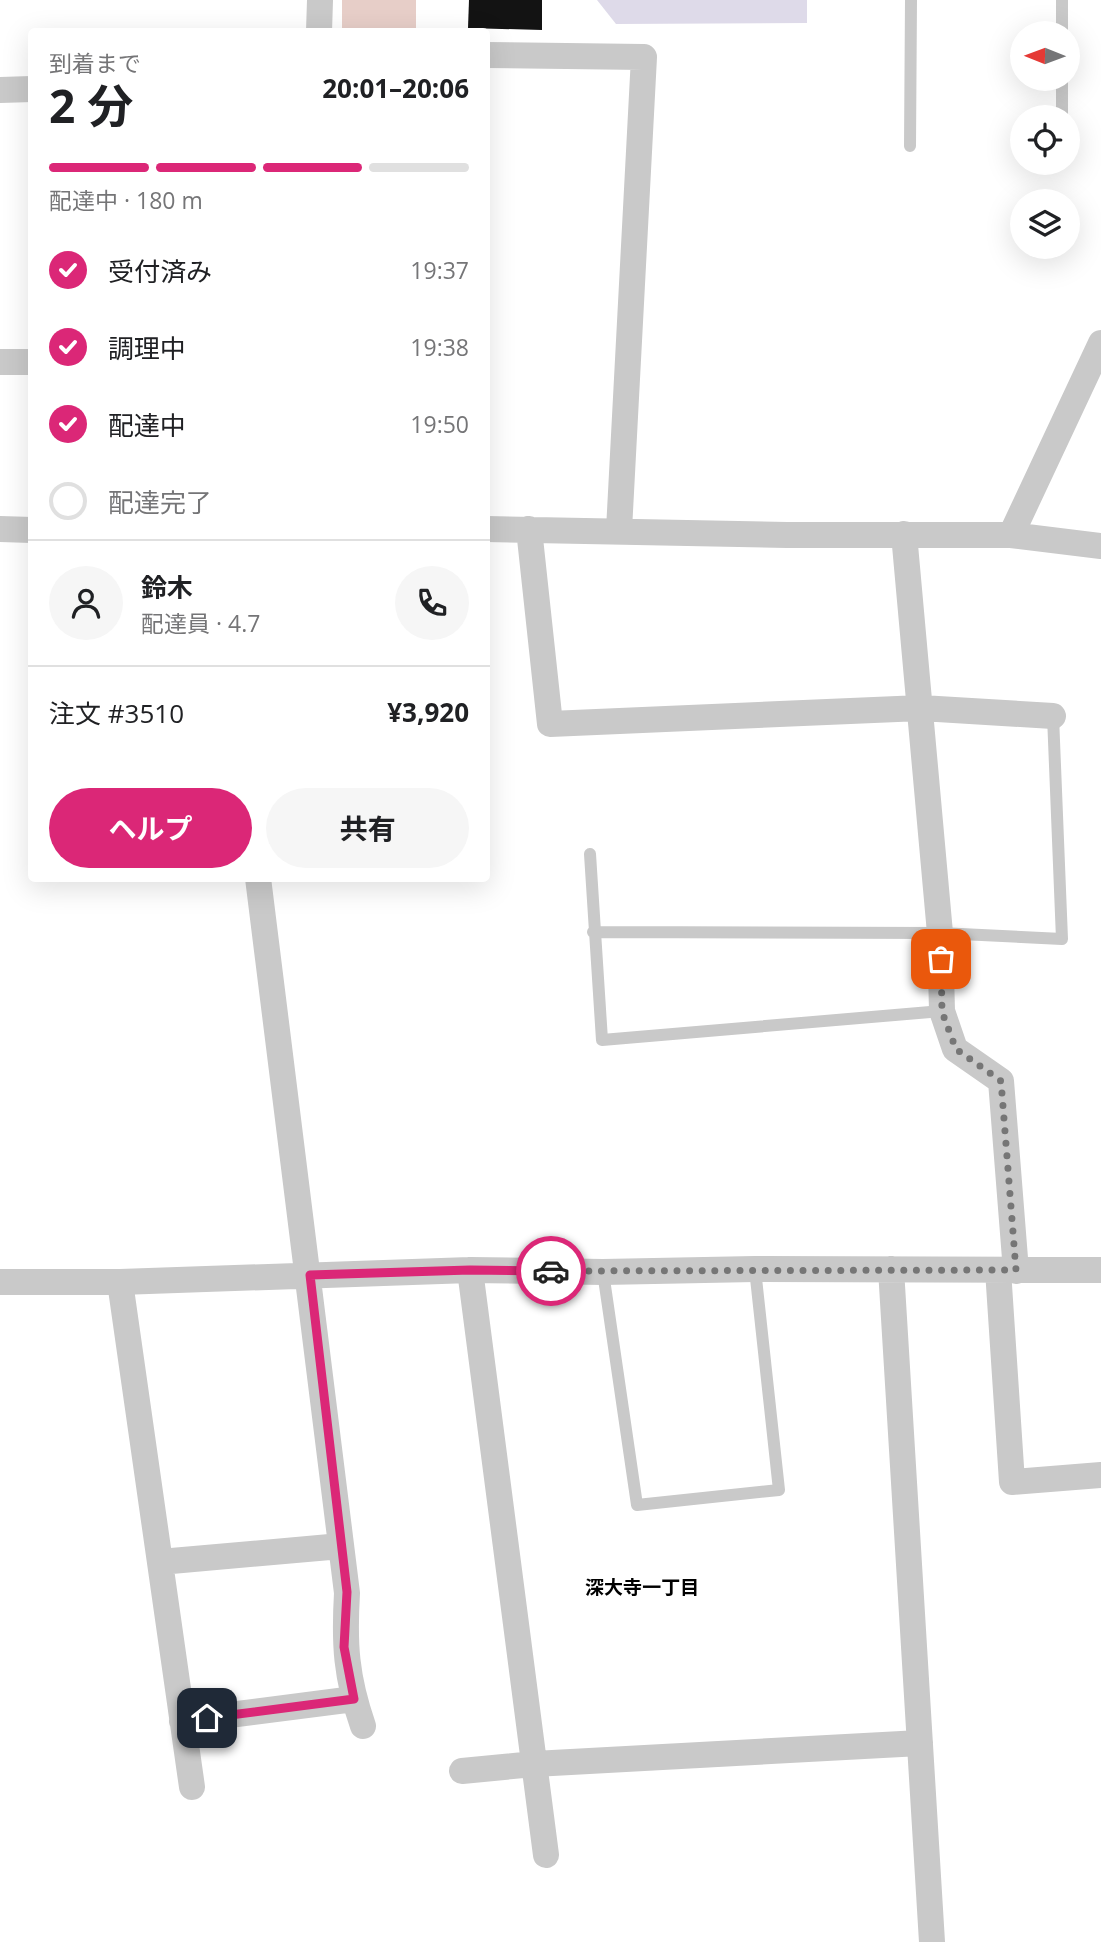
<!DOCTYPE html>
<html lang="ja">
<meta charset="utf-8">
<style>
body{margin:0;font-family:"Open Sans","Noto Sans JP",sans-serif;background:#f6f6f6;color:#202124;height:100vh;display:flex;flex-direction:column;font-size:26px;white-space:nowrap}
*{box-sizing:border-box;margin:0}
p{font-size:23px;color:#757577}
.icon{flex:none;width:38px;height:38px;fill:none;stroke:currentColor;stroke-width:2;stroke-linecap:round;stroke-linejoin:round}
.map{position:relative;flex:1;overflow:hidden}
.panel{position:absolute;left:28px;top:28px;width:462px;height:854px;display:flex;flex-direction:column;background:#fff;border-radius:7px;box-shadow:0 7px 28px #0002}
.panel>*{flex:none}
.needle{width:46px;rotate:271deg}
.fabs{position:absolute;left:1010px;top:21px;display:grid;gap:14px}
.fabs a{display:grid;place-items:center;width:70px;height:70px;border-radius:50%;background:#fff;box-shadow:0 7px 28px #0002;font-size:35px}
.pin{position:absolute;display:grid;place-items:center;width:60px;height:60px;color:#fff;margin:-30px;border-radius:14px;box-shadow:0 4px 10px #0006}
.courier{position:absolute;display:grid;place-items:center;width:70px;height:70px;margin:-35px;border:5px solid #db2777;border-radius:50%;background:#fff;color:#222;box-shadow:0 2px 9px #0007}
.head em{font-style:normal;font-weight:700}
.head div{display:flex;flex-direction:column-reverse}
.head{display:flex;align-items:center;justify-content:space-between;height:119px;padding:0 21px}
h1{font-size:46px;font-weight:700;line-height:52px}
.bar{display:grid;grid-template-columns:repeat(4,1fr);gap:10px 7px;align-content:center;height:84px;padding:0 21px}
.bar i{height:9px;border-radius:5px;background:#e0e0e0}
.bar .on{background:#db2777}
.bar p{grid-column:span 4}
.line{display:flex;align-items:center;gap:18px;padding:0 21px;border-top:2px solid #e0e0e0}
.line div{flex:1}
.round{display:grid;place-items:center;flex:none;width:74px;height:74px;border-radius:37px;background:#f6f6f6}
ol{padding:0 21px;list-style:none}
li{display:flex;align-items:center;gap:21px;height:77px}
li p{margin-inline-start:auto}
li .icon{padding:7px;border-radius:50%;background:#db2777;color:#fff;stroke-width:4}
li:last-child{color:#757577}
li i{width:38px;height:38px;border:4px solid #e0e0e0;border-radius:50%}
.button{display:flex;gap:14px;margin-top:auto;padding:14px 21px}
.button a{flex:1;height:80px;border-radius:42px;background:#db2777;color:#fff;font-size:28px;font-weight:700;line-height:80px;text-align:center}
.button a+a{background:#f6f6f6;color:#202124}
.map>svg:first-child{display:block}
</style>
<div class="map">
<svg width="1101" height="1942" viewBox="0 0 1101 1942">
<rect width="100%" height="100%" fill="#fff"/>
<path fill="#dedae9" d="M597 0H807V23L616 24Z"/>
<path fill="#e7cec8" d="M342 0H416V31H342Z"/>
<path fill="#131313" d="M469 0H542V30L468 28Z"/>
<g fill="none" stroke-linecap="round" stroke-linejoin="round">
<path stroke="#c9c9c9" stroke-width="12" d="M1062 33V0
M1062 117V79
M910 146 911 0
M590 854 602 1040 942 1011
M593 932 940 933 1062 939 1053 716
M603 1272 637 1505 779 1490 755 1269"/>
<path stroke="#c9c9c9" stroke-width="26" d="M319 32 320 0
M486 55 644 57 619 530
M0 90 32 89
M0 362H32
M0 529 32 530
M486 529 787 535H1011L1101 546
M529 529 550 724 921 708 1053 716
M904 534 940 933 942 1011 955 1049 1001 1081 1016 1271
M1011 535 1101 343
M258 878 347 1593C344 1644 346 1677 363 1726
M891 1269 932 1942
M470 1270 546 1855
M998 1270 1012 1482 1101 1475
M0 1282H120L470 1270 603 1272 755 1269 1101 1270
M120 1282 192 1787
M160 1562 341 1546
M182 1721 354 1699
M462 1771 534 1764 920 1743"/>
</g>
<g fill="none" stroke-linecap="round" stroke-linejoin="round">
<path stroke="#767676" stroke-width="7" stroke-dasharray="0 12.6" d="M551 1271 1016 1270 1001 1081 956 1049 942 1012 941 959"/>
<path stroke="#db2777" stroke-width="9" d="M207 1718 354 1699 344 1647 347 1592 310 1275 470 1270 551 1271"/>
</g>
<g text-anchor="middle" stroke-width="7" stroke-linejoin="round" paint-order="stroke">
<g font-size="19" font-weight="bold" fill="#000" stroke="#fff">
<text x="642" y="1594">深大寺一丁目</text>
</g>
</g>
</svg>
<div class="fabs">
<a><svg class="needle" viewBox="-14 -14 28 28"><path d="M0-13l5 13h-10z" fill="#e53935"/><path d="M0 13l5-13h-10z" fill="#757577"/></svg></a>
<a><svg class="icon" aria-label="locate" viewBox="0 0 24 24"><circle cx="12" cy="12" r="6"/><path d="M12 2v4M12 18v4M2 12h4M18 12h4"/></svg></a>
<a><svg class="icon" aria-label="layers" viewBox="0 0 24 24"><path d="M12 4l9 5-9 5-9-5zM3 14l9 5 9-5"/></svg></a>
</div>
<div class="pin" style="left:941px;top:959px;background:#ea580c"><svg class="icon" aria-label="bag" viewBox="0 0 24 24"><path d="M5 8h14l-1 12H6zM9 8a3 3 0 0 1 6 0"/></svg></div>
<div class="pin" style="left:207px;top:1718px;background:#1f2937"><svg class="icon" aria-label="home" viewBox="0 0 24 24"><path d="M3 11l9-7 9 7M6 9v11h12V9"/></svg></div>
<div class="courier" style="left:551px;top:1271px"><svg class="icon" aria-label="car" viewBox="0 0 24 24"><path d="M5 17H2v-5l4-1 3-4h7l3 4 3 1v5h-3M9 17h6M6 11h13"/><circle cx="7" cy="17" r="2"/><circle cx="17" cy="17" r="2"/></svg></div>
<section class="panel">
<div class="head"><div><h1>2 分</h1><p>到着まで</p></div><em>20:01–20:06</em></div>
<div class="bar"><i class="on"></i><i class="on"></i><i class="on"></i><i></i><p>配達中 · 180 m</p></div>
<ol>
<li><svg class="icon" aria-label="check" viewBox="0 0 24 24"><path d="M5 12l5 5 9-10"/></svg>受付済み<p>19:37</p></li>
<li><svg class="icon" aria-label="check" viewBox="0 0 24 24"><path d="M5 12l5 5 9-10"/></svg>調理中<p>19:38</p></li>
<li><svg class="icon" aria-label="check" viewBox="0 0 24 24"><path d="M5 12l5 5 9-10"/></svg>配達中<p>19:50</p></li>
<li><i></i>配達完了</li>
</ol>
<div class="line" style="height:126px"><a class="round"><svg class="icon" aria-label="person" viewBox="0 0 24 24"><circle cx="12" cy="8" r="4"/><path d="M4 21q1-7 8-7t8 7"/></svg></a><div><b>鈴木</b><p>配達員 · 4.7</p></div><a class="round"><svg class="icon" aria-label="phone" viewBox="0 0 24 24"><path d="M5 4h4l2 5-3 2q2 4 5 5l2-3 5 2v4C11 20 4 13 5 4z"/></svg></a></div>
<div class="line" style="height:91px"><div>注文 #3510</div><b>¥3,920</b></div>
<div class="button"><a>ヘルプ</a><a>共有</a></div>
</section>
</div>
